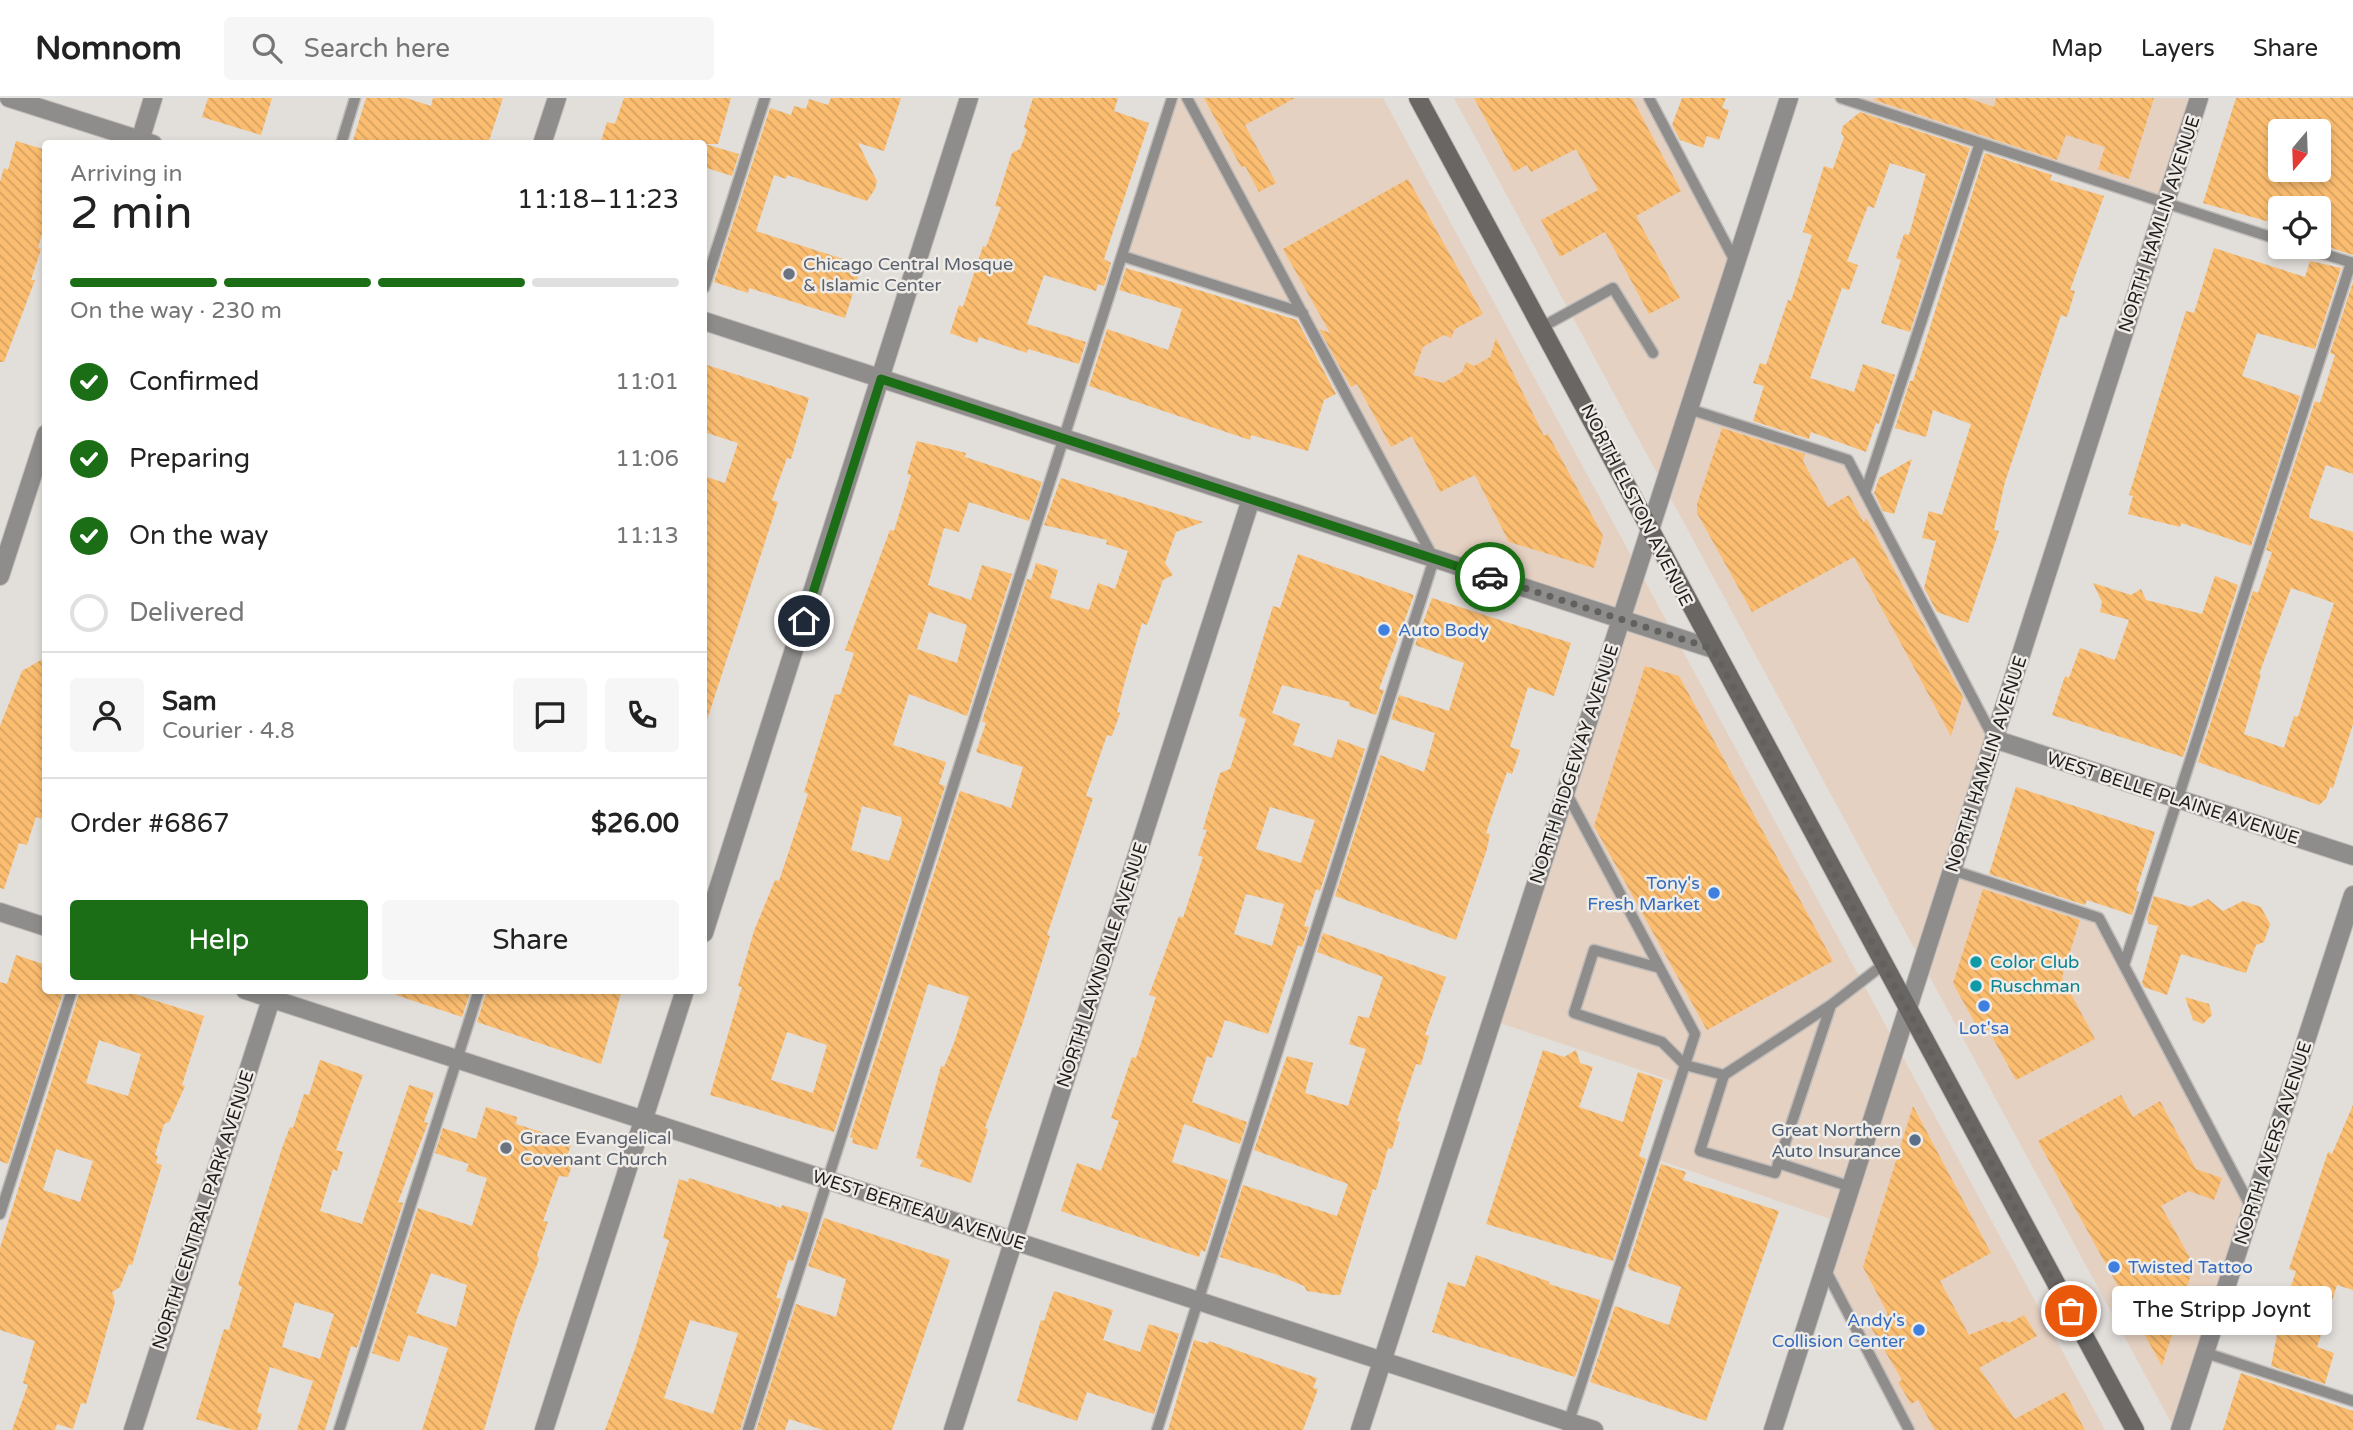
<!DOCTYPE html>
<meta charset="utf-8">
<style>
body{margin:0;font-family:"Varela Round",sans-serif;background:#f6f6f6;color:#222;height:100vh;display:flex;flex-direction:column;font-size:26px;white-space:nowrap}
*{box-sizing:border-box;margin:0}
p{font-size:23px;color:#767676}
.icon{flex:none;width:38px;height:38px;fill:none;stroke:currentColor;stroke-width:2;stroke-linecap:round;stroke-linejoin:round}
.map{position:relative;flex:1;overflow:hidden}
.side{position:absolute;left:42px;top:42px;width:665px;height:854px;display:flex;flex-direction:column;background:#fff;border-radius:7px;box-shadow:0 4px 10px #0003}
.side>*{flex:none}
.needle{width:46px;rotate:199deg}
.buttons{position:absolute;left:2268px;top:21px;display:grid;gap:14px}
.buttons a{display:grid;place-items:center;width:63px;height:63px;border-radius:7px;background:#fff;box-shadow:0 4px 10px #0003;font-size:35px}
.pin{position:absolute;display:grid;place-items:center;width:60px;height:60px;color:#fff;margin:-30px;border:4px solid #fff;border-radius:50%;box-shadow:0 2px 7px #0007}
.courier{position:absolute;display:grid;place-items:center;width:70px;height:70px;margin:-35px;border:5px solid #1b6e15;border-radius:50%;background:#fff;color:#222;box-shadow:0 2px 9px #0007}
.bubble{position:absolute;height:49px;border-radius:7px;background:#fff;box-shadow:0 4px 10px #0003;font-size:23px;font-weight:600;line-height:49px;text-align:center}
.head em{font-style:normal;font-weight:600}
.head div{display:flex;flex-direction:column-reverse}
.head{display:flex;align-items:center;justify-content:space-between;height:119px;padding:0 28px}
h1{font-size:46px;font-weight:600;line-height:52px}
.bar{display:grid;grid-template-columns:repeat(4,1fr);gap:10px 7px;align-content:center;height:84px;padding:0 28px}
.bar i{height:9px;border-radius:5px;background:#e0e0e0}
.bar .active{background:#1b6e15}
.bar p{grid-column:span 4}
.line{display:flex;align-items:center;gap:18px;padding:0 28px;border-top:2px solid #e0e0e0}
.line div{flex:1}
.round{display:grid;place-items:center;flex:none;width:74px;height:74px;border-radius:7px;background:#f6f6f6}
ol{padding:0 28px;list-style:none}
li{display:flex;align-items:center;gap:21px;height:77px}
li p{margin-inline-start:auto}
li .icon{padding:7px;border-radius:50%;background:#1b6e15;color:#fff;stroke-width:4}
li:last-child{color:#767676}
li i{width:38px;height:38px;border:4px solid #e0e0e0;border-radius:50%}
.button{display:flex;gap:14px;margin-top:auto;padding:14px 28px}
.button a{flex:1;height:80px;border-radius:7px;background:#1b6e15;color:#fff;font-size:28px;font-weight:600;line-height:80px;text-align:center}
.button a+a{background:#f6f6f6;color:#222}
header{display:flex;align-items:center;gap:42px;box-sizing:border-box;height:98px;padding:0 35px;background:#fff;border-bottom:2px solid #e0e0e0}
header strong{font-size:33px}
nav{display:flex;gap:38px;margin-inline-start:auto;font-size:24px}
.search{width:490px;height:63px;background:#f6f6f6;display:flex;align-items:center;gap:18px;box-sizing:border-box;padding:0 24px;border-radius:7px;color:#767676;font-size:26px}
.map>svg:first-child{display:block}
</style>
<header>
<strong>Nomnom</strong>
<div class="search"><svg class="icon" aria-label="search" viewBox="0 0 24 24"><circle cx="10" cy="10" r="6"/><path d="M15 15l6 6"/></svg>Search here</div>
<nav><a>Map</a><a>Layers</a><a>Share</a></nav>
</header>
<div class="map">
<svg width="2353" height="1332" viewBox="0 0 2353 1332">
<defs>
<pattern id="building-back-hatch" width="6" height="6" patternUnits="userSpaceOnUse" patternTransform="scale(1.75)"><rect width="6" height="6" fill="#fbbd70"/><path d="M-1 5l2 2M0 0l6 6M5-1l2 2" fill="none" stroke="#d7a260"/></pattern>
</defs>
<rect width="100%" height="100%" fill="#e2deda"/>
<path fill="#e5d1c2" d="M1178 0H1383L2105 1332H1912L1827 1172 1842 1125 1659 1062 1682 986 1497 924 1627 521 1439 459 1308 217 1129 157Z
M1454 0H1645L1732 167 1686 313 1843 363 1988 643 1947 775 2096 822 2247 1110 2175 1332Z
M1853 0H2195L2162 101Z"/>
<path fill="url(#building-back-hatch)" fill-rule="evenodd" d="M208 0H272L261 37 202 19Z
M366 0H406L431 8 433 0H503L488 46H352Z
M624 0H731L718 46H705L739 56 732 78 704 69V46H600L607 24 615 26Z
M831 0H901L884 53 858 45 877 83 875 91 867 103 787 77 786 81 774 77 756 133 862 167 845 220 749 190 748 195 714 184 770 10 791 17 794 8 806 11 809 1 828 7Z
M1033 0H1118L1114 13 1149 25 1104 161 1111 165 1104 188 1098 186 1096 193 1044 177 1027 226 1086 244 1079 266 1028 251 1027 255 979 239 977 245 950 235 959 207 963 209 983 148 986 149 1001 109 995 108 1012 55 1020 51 1027 32 1024 29Z
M1204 0H1295L1245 27 1276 85 1259 94 1245 68 1241 69Z
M1474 0H1632L1681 93 1636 118 1680 200 1649 216 1605 134 1560 159 1541 122 1598 92 1576 51 1531 74 1527 67 1514 74Z
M1682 0H1726L1722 10 1729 12 1719 42 1707 38 1703 50 1680 42 1672 27Z
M1877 0H1968L1994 9 1996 0H2154L2129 81 2098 71 2105 49 2066 37 2057 62 1874 2Z
M2236 0H2353V157L2319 146V110H2280V127L2203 105ZM2280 33H2319V72H2280Z
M1860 14 1970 50 1910 234 1881 225 1901 162 1896 160 1904 136 1909 137 1926 76 1890 65 1874 110 1868 108 1847 163 1858 167 1849 192 1842 190 1810 280 1854 294 1863 266 1895 277 1879 326 1876 325 1866 354 1811 334 1809 341 1753 323 1764 288 1753 285 1760 265 1766 267 1788 202 1791 203 1812 137 1803 134 1824 68 1833 71 1844 39 1841 35 1843 28Z
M16 43 46 52V121L38 150 41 151 31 182H35L4 264H0V84L4 70 8 72Z
M1985 55 2052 77 2050 82 2104 98 2070 192 2075 193 2067 219 2061 217 2005 384 1994 432 1999 433 1968 525 1937 514 1924 490 1936 443 1922 440 1929 413 1942 417 1971 326 1933 312 1926 339 1895 330 1910 283H1913Z
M1408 81 1483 216 1455 231 1451 240 1444 237 1423 249 1413 277 1443 285 1462 274 1466 264 1474 268 1490 259 1496 240 1544 338 1548 336 1603 438 1594 470 1509 444 1475 377 1440 394 1412 338 1391 349 1357 286 1351 289 1319 231 1330 235 1283 151Z
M2214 150 2305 179 2310 163 2341 170 2315 251 2257 235 2242 278 2300 298 2251 448 2181 425 2180 429 2128 416 2133 398 2129 397 2186 213 2194 215Z
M1126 170 1297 222 1336 296 1324 302 1308 353 1251 337 1250 342 1089 288 1107 231 1168 252 1182 211 1119 192Z
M2353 184V376L2326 367 2310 412 2309 420 2353 434V626L2333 690 2330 689 2326 701 2319 707 2198 664 2253 493 2258 495 2272 454 2266 452 2315 303 2320 305 2335 257 2330 255ZM2291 490 2334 505 2298 619 2294 618 2284 650 2244 636 2261 576H2259Z
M704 266 809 300 791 361 787 360 772 402 778 404 707 622H704V378L725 385 738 345 704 334Z
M1722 330 1805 356 1803 363 1828 409 1849 397 1864 425 1866 420 1963 599 1951 638 1854 459 1752 514 1697 415V406Z
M917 343 966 355 965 359 1042 384 1029 423 969 404 959 434 944 430 928 487 971 502 982 467 1012 476 967 618 909 596 893 647 946 664 939 686 945 688 834 1034 710 997 742 889 738 888 754 833 775 782 779 783 808 696 804 694 835 596 840 597 854 555 845 552 890 432 894 433 911 377 907 376ZM929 514 967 527 957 565 917 551ZM862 708 901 719 902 724 889 763 851 752ZM787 934 827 947 813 995 771 982Z
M1912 361 1894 416 1883 413 1874 395 1879 380Z
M1061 380 1203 424 1176 434 1165 465 1173 477 1163 482 1147 527 1142 525 1124 587 1117 614 1120 615 1112 638 1107 637 1086 698 1093 700 1047 837 1050 838 1023 924 985 1030 988 1031 971 1085 920 1068 923 1062 916 1060 941 968 944 969 954 945 969 899 928 886 877 1052 852 1045 853 1040 850 1039 960 693 1011 710 1023 669 976 654 986 625 982 623 1027 481 1031 482 1036 465 1058 472 1050 500 1089 512 1098 485 1115 491 1128 453 1106 446 1107 442 1044 427Z
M1298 456 1414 497 1379 591 1384 592 1376 617 1349 608 1350 604 1282 587 1272 615 1300 626 1293 647 1332 660 1338 641 1365 651 1320 793 1316 791 1304 828 1309 829 1302 849 1298 847 1268 936 1225 922 1212 960 1207 958 1192 1004 1247 1024 1240 1046 1184 1026 1172 1064 1228 1082 1205 1154 1201 1152 1199 1159 1061 1113 1077 1065 1101 1073 1119 1023 1111 1020 1132 959 1136 960 1156 899 1149 897 1179 818 1183 820 1203 759 1198 757 1207 732 1203 731 1220 675 1230 671 1246 621 1239 618 1273 508 1280 510ZM1270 709 1315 722 1301 765 1256 751ZM1246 796 1284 806 1272 848 1234 836Z
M2215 478 2238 487 2183 659 2052 617 2065 578 2069 580 2080 550 2115 562 2129 522 2100 514 2102 504 2093 485 2131 497 2141 491 2146 502 2202 516Z
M1432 500 1571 545 1554 598 1528 589 1510 649 1520 652 1512 676 1507 674 1486 735 1490 736 1487 751 1456 842 1335 798 1380 657 1424 674 1435 635 1391 621 1399 597 1449 613 1464 565 1415 547Z
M46 559V722L36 719 27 747 19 745 4 791 0 790V628L22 573Z
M1645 568 1679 578 1833 863 1707 932 1594 728Z
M2016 689 2155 734 2136 793 2139 794 2132 817 2087 802 2085 807 1989 776Z
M1983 791 2080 822 2062 879 2095 941 2016 982 1988 931 1981 936 1953 885Z
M2154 798 2191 809 2208 801 2223 813 2243 803 2261 809 2270 826 2264 844 2256 847 2246 875 2181 856 2167 897 2144 889 2142 885 2158 828 2149 826 2147 821Z
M1323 835 1446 879 1425 937 1429 938 1421 967 1416 966 1397 1023 1400 1024 1392 1051 1388 1050 1376 1092 1373 1091 1340 1197H1333L1307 1193 1304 1188 1275 1176 1220 1159 1243 1087 1337 1118 1348 1086 1254 1052 1287 958 1313 965 1305 995 1348 1008 1366 951 1349 946 1358 918 1369 920 1383 879 1317 854Z
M16 857 46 867V892H64L8 1066 0 1063V884L7 886Z
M80 892H122L204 918 182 987 185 988 169 1024 164 1026 155 1057 158 1058 156 1065 162 1067 132 1167 129 1166 120 1189 112 1194 115 1204 86 1306 81 1305 73 1331 57 1326 55 1332H12L28 1287 23 1285 35 1243 0 1232V1150ZM99 942 141 956 128 998 86 985ZM56 1051 93 1063 80 1104 43 1092Z
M397 892H471L462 919 396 897Z
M487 892H622L601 966 477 924Z
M2185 899 2209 906 2212 917 2203 926 2193 922Z
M1543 952 1564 959 1576 952 1580 965 1593 969 1579 1009 1623 1024 1638 974 1663 982 1639 1058 1646 1061 1613 1163 1486 1126Z
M320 962 363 977 336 1052 343 1054 337 1073 333 1071 320 1113 362 1126 409 987 434 995 424 1024 428 1025 398 1104 403 1105 357 1250 351 1248 325 1332H297L313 1283 270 1269 257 1314 262 1316 257 1332H234L196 1321 224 1231 229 1232 242 1189 238 1187 282 1050 290 1029 293 1030 304 996 309 997ZM295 1204 334 1216 320 1261 282 1249Z
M2121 997 2133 1019 2160 1003 2196 1071 2222 1080 2214 1102 2189 1093 2161 1108 2194 1167 2162 1268 2038 1043Z
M2353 1007V1192L2337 1187 2317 1249 2334 1255 2325 1286 2271 1268 2280 1221 2296 1173 2289 1171 2328 1054 2332 1056Z
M1913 1008 1991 1155 1940 1183 1969 1237 2004 1223 2009 1225 2024 1217 2037 1238 1979 1270 2015 1321 2065 1294 2085 1332H1935L1918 1302 1911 1306 1898 1284 1902 1282 1869 1226 1888 1216 1863 1169Z
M486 1009 517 1019 516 1026 572 1044 567 1058 574 1061 568 1079 559 1078 543 1123 548 1124 537 1157 539 1161 516 1223 484 1332H422L448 1250 408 1237 399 1264 372 1255 418 1110 472 1128 487 1080 466 1073 469 1066 435 1055 443 1030 476 1041ZM431 1175 467 1187 456 1229 416 1215Z
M1661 1066 1686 1074 1683 1082 1779 1113 1706 1323 1590 1284 1615 1208 1669 1227 1681 1189 1630 1172 1628 1168Z
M689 1080 781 1110 782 1107 809 1115 793 1163 788 1162 776 1200 781 1201 740 1332H605L635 1251 669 1142 663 1140 679 1081 688 1084ZM690 1222 738 1235 713 1316 664 1300Z
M824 1120 950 1162 892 1332H823L789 1321 785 1332H756L796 1206 836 1219 846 1181 808 1168Z
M1476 1157 1550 1184 1549 1186 1600 1202 1575 1279 1432 1234 1448 1184 1465 1189Z
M1054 1193 1113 1212 1103 1242 1140 1254 1149 1226 1179 1236 1154 1316 1087 1294 1077 1323 1017 1303 1041 1222 1044 1223Z
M1194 1242 1208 1246 1209 1243 1317 1280 1313 1290 1318 1291 1303 1332H1168Z
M2241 1275 2353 1313V1332H2223Z"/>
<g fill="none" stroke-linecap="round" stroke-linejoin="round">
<defs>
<path id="lane" d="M1649 0 1736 165
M1841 0 2280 142
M341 46 355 0
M2301 149 2353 165
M1122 158 1303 215
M704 190 765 0
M1542 229 1613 190 1653 255
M1689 311 1848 362 1994 641
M1865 395 1980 45
M1566 694 1695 936 1567 1329
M1952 772 2099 820 2252 1111
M2124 867 2351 165
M1660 870 1594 852 1574 915 1662 944 1685 967 1724 977 1831 907 1884 866
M1724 977 1700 1053 1775 1075 1831 907
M1778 1065 1851 1089
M0 1116 72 892
M1825 1171 1909 1332
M2206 1255 2353 1303
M339 1332 479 892
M748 1332 1172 0
M1157 1332 1434 461 1187 0"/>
<path id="street" d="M9 0 153 46
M139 46 153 0
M542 46 557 0
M704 223 1713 551
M0 478 46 336
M1994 641 2353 758
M0 814 46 829
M704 835 969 0
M245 892 1594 1332
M133 1332 274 892
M544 1332 685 892
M953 1332 1251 401
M1360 1332 1789 0
M1773 1332 2199 0
M2180 1332 2353 797"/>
<path id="secondary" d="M1418 0 2135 1332"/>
</defs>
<use href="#lane" stroke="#bfbbb8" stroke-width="13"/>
<use href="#street" stroke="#bfbbb8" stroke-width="20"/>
<use href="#secondary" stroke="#bfbbb8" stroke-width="20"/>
<use href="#lane" stroke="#8f8d8c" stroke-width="10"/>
<use href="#street" stroke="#8f8d8c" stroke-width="18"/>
<use href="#secondary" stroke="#696664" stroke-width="18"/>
</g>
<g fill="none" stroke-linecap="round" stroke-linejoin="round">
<path stroke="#63615e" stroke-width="7" stroke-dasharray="0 12.6" d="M1490 479 1713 551 2071 1213"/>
<path stroke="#1b6e15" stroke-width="9" d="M804 523 881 281 1490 479"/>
</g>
<g fill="#6b7280" stroke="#efece7" stroke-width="2.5">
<circle cx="789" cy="176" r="7"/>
<circle cx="506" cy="1050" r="7"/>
</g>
<g fill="#3f7fe0" stroke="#efece7" stroke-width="2.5">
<circle cx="1384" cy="532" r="7"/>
<circle cx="1714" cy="795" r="7"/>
<circle cx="1984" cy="908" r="7"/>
<circle cx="2114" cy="1169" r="7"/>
<circle cx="1919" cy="1232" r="7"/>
</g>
<g fill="#0f9aa8" stroke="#efece7" stroke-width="2.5">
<circle cx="1976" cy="864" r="7"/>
<circle cx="1976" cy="888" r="7"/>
</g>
<circle fill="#5c6f8a" stroke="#efece7" stroke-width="2.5" cx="1915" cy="1042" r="7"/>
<g text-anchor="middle" stroke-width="5" stroke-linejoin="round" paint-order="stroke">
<g font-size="18" fill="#1f1d1c" stroke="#efece7">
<text transform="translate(2159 126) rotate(-72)" y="6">NORTH HAMLIN AVENUE</text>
<text transform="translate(1637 407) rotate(63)" y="6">NORTH ELSTON AVENUE</text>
<text transform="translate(1574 666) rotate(-72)" y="6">NORTH RIDGEWAY AVENUE</text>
<text transform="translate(1986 666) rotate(-72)" y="6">NORTH HAMLIN AVENUE</text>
<text transform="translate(2173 700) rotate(18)" y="6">WEST BELLE PLAINE AVENUE</text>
<text transform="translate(1102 867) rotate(-72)" y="6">NORTH LAWNDALE AVENUE</text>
<text transform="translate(2273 1045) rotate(-72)" y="6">NORTH AVERS AVENUE</text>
<text transform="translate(203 1112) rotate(-72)" y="6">NORTH CENTRAL PARK AVENUE</text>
<text transform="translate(919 1112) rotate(18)" y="6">WEST BERTEAU AVENUE</text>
</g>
<g font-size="18" fill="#5b616d" stroke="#efece7" text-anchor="start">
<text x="803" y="172">Chicago Central Mosque<tspan x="803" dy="21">&amp; Islamic Center</tspan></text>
<text x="520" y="1046">Grace Evangelical<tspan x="520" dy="21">Covenant Church</tspan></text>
</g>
<g font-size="18" fill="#366cbe" stroke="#efece7" text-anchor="start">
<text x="1398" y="538">Auto Body</text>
<text x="1700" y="791" text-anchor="end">Tony's<tspan x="1700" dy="21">Fresh Market</tspan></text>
<text x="1984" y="936" text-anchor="middle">Lot'sa</text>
<text x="2128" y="1175">Twisted Tattoo</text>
<text x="1905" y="1228" text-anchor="end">Andy's<tspan x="1905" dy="21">Collision Center</tspan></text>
</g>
<g font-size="18" fill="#0d838f" stroke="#efece7" text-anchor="start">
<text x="1990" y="870">Color Club</text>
<text x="1990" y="894">Ruschman</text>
</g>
<g font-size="18" fill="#4e5e75" stroke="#efece7" text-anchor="end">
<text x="1901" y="1038">Great Northern<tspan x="1901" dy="21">Auto Insurance</tspan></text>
</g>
</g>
</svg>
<div class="buttons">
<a><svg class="needle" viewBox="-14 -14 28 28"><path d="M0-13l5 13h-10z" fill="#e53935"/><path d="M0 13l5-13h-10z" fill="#767676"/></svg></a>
<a><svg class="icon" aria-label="locate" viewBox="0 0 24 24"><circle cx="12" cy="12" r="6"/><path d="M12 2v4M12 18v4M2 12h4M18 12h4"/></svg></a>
</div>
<div class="pin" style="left:2071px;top:1213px;background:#ea580c"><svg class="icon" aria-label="bag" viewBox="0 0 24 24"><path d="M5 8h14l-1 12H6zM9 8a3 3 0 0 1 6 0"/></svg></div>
<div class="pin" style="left:804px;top:523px;background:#1f2937"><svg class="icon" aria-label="home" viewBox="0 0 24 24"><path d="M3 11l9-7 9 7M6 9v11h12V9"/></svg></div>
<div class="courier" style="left:1490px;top:479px"><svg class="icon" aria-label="car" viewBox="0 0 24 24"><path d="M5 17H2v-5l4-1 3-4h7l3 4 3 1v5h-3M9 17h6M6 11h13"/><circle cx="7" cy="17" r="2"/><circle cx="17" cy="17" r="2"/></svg></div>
<div class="bubble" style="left:2112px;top:1188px;width:220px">The Stripp Joynt</div>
<section class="side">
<div class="head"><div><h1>2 min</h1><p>Arriving in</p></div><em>11:18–11:23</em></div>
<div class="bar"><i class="active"></i><i class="active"></i><i class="active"></i><i></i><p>On the way · 230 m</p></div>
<ol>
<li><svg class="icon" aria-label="check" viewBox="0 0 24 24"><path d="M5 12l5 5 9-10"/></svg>Confirmed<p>11:01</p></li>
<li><svg class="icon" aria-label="check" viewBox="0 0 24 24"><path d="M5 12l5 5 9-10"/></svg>Preparing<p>11:06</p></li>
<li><svg class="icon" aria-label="check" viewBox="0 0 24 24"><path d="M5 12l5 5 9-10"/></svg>On the way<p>11:13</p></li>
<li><i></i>Delivered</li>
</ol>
<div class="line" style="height:126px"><a class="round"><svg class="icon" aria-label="person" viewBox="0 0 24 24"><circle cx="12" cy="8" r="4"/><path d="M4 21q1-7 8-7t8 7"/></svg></a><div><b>Sam</b><p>Courier · 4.8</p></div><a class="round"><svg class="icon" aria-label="chat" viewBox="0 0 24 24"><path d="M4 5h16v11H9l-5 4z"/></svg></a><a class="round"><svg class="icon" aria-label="phone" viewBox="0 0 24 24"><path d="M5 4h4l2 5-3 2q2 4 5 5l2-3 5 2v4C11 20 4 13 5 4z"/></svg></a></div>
<div class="line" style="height:91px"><div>Order #6867</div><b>$26.00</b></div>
<div class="button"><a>Help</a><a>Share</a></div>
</section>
</div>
